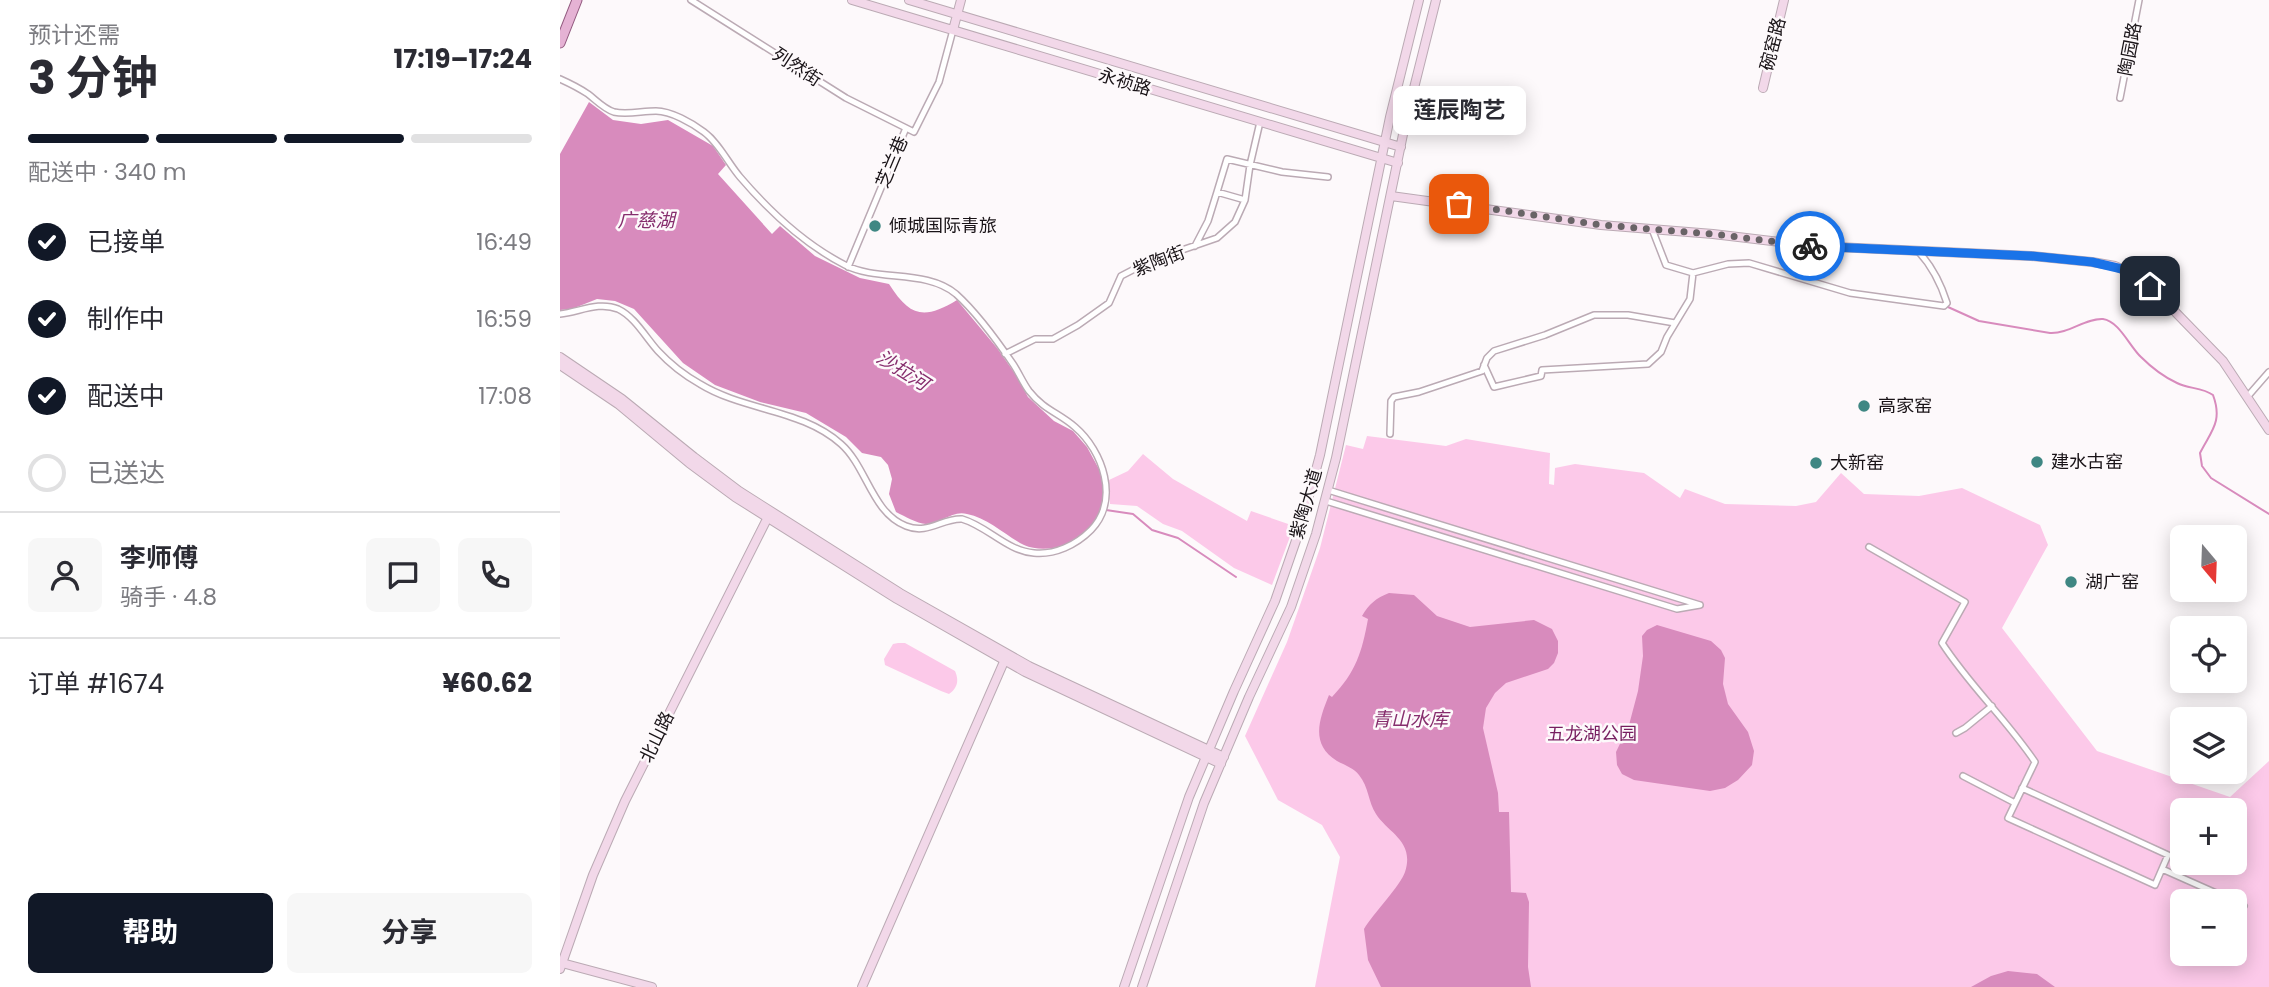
<!DOCTYPE html>
<html lang="zh">
<meta charset="utf-8">
<style>
body{margin:0;font-family:Poppins,"Noto Sans SC",sans-serif;background:#f7f7f7;color:#2b2b33;height:100vh;display:flex;flex-direction:column;font-size:26px;white-space:nowrap}
*{box-sizing:border-box;margin:0}
p{font-size:23px;color:#7c7c81}
.icon{flex:none;width:38px;height:38px;fill:none;stroke:currentColor;stroke-width:2;stroke-linecap:round;stroke-linejoin:round}
.map{position:relative;flex:1;overflow:hidden}
.side{display:flex;flex-direction:column;background:#fff;width:560px}
.side>*{flex:none}
.needle{width:46px;rotate:161deg}
.tools{position:absolute;left:1610px;top:525px;display:grid;gap:14px}
.tools a{display:grid;place-items:center;width:77px;height:77px;border-radius:10px;background:#fff;box-shadow:0 4px 18px #0003;font-size:35px}
.pin{position:absolute;display:grid;place-items:center;width:60px;height:60px;color:#fff;margin:-30px;border-radius:14px;box-shadow:0 4px 10px #0006}
.courier{position:absolute;display:grid;place-items:center;width:70px;height:70px;margin:-35px;border:5px solid #1a73e8;border-radius:50%;background:#fff;color:#222;box-shadow:0 2px 9px #0007}
.bubble{position:absolute;height:49px;border-radius:10px;background:#fff;box-shadow:0 4px 18px #0003;font-size:23px;font-weight:700;line-height:49px;text-align:center}
.overview em{font-style:normal;font-weight:700}
.overview div{display:flex;flex-direction:column-reverse}
.overview{display:flex;align-items:center;justify-content:space-between;height:119px;padding:0 28px}
h1{font-size:46px;font-weight:700;line-height:52px}
.bar{display:grid;grid-template-columns:repeat(4,1fr);gap:10px 7px;align-content:center;height:84px;padding:0 28px}
.bar i{height:9px;border-radius:5px;background:#e1e1e2}
.bar .current{background:#111827}
.bar p{grid-column:span 4}
.line{display:flex;align-items:center;gap:18px;padding:0 28px;border-top:2px solid #e1e1e2}
.line div{flex:1}
.round{display:grid;place-items:center;flex:none;width:74px;height:74px;border-radius:10px;background:#f7f7f7}
ol{padding:0 28px;list-style:none}
li{display:flex;align-items:center;gap:21px;height:77px}
li p{margin-inline-start:auto}
li .icon{padding:7px;border-radius:50%;background:#111827;color:#fff;stroke-width:4}
li:last-child{color:#7c7c81}
li i{width:38px;height:38px;border:4px solid #e1e1e2;border-radius:50%}
.primary-button{display:flex;gap:14px;margin-top:auto;padding:14px 28px}
.primary-button a{flex:1;height:80px;border-radius:10px;background:#111827;color:#fff;font-size:28px;font-weight:700;line-height:80px;text-align:center}
.primary-button a+a{background:#f7f7f7;color:#2b2b33}
main{display:flex;flex:1;min-height:0}
.map>svg:first-child{display:block}
</style>
<main>
<section class="side">
<div class="overview"><div><h1>3 分钟</h1><p>预计还需</p></div><em>17:19–17:24</em></div>
<div class="bar"><i class="current"></i><i class="current"></i><i class="current"></i><i></i><p>配送中 · 340 m</p></div>
<ol>
<li><svg class="icon" aria-label="check" viewBox="0 0 24 24"><path d="M5 12l5 5 9-10"/></svg>已接单<p>16:49</p></li>
<li><svg class="icon" aria-label="check" viewBox="0 0 24 24"><path d="M5 12l5 5 9-10"/></svg>制作中<p>16:59</p></li>
<li><svg class="icon" aria-label="check" viewBox="0 0 24 24"><path d="M5 12l5 5 9-10"/></svg>配送中<p>17:08</p></li>
<li><i></i>已送达</li>
</ol>
<div class="line" style="height:126px"><a class="round"><svg class="icon" aria-label="person" viewBox="0 0 24 24"><circle cx="12" cy="8" r="4"/><path d="M4 21q1-7 8-7t8 7"/></svg></a><div><b>李师傅</b><p>骑手 · 4.8</p></div><a class="round"><svg class="icon" aria-label="chat" viewBox="0 0 24 24"><path d="M4 5h16v11H9l-5 4z"/></svg></a><a class="round"><svg class="icon" aria-label="phone" viewBox="0 0 24 24"><path d="M5 4h4l2 5-3 2q2 4 5 5l2-3 5 2v4C11 20 4 13 5 4z"/></svg></a></div>
<div class="line" style="height:91px"><div>订单 #1674</div><b>¥60.62</b></div>
<div class="primary-button"><a>帮助</a><a>分享</a></div>
</section>
<div class="map">
<svg width="1709" height="987" viewBox="0 0 1709 987">
<rect width="100%" height="100%" fill="#fdf9fb"/>
<path fill="#fcc9e9" fill-rule="evenodd" d="M807 436 886 446 906 439 990 453 989 484 994 485 995 468 1015 464 1084 473 1120 498 1125 489 1165 504 1236 506 1256 502 1281 473 1304 494 1359 496 1402 488 1480 525 1488 545 1442 628 1537 751 1670 797 1709 761V987H755L780 857 762 825 718 800 685 736 727 642 760 548 786 445 803 449ZM1622 810H1675V863H1622ZM1622 901H1675V954H1622Z
M583 454 613 479 687 521 691 511 734 526 712 585 674 568 622 531 603 524 577 506 550 504 549 480 568 471Z
M338 643H345L395 671C399 680 398 688 389 694L381 691 325 665 324 659 333 644Z"/>
<path fill="#d88bbd" d="M29 102 53 120 81 124 108 120 153 146 166 165 158 174 212 234 220 226 255 256 300 278 329 284C350 317 364 320 397 300L437 348 456 375 468 397 494 421 513 431 527 447 540 471 546 503C541 511 536 523 529 530 515 546 484 554 464 545 446 536 428 518 407 514 392 510 381 524 366 524 356 523 346 517 336 512L329 494 332 479 328 465 321 457 302 453 286 437 246 413 200 402 155 385 123 363 74 309 55 301 37 299 12 309 0 310V154Z
M829 593 854 595 877 616 910 627 974 620 992 629 998 641V653L994 663 988 669 946 683 935 693 926 708 923 728 938 793 939 812H949L951 892 966 893 969 902 968 967 971 987H821L808 960 804 929C813 914 841 885 845 872 855 841 828 833 816 814 808 802 809 787 799 775 794 768 784 765 777 761 750 744 759 720 769 695L772 697C796 672 802 652 808 619L802 616C809 604 816 598 829 593Z
M1097 625 1151 641 1161 650 1165 658 1163 684 1168 704 1188 732 1194 751 1192 765 1178 780 1165 788 1150 791 1074 780 1062 774 1057 765 1056 752 1069 725 1078 691 1083 656 1082 636 1087 630Z
M1448 971 1477 974 1495 987H1411L1431 976Z"/>
<g fill="none" stroke-linecap="round" stroke-linejoin="round">
<path stroke="#d88bbd" stroke-width="2" d="M1388 307 1419 321 1490 333C1509 334 1525 318 1543 319 1559 321 1570 347 1581 357 1591 367 1604 377 1617 383 1628 389 1642 387 1653 395 1663 422 1651 431 1640 453L1642 466 1651 478 1709 514
M546 510 573 514 592 530 618 538 676 577"/>
<defs>
<path id="street" d="M131 0 286 98 346 128
M0 79C9 83 19 88 28 94 36 100 44 109 54 112 67 115 82 111 96 111 111 111 132 123 144 132 159 143 168 163 180 177 210 212 244 244 285 265 318 282 366 269 396 294 416 312 438 342 453 364 459 373 463 383 469 391 484 410 499 413 515 427 543 451 560 500 531 530 516 545 495 555 474 553 447 551 427 526 402 519 382 518 368 535 346 526 312 513 307 467 281 444 242 409 184 411 140 384 124 375 110 364 98 351 86 338 75 317 58 309 39 301 19 312 0 314
M1560 98 1579 0
M657 192 667 159 722 172 768 177
M635 246 648 221 657 192 685 200
M288 267 346 128 354 132 379 82 393 30
M1133 273 1168 264 1189 263 1290 293 1384 306 1387 303C1381 284 1372 266 1358 251
M445 354 475 339H493L518 325 549 303 561 276 590 261 657 238 675 222 685 200 690 165 700 122
M924 365 934 387 981 376 982 370 1088 364 1101 352 1107 337 1130 299 1133 273 1106 265 1092 229
M1688 396 1709 372
M830 434 831 401 834 397 859 392 922 371 927 358 934 351 985 335 1034 315H1068L1115 323
M768 490 1140 605
M766 501 1117 609 1140 605
M1309 547 1405 602 1382 643C1409 685 1447 720 1475 762L1448 818 1595 885 1608 855 1462 788
M1396 733 1405 728 1432 706
M1403 776 1455 803
M1602 869 1674 901
M1675 901 1684 906"/>
<path id="secondary" d="M292 0 838 163
M349 0 841 147
M393 30 401 0
M1203 88 1224 0
M831 196 1041 225 1153 234 1254 246 1471 256 1532 262 1555 266 1575 275 1590 286 1663 361 1709 430
M0 357 62 399 134 457 179 491 340 593 469 666 664 757
M0 365 58 404 129 463 175 497 337 599 465 672 661 764
M2 963 92 987
M0 969 33 875 65 801 209 515
M302 987 446 657
M564 987 629 797 674 691 715 601 740 529 760 455 830 117 859 0
M582 987 644 803 689 697 731 607 756 534 776 458 846 120 876 0"/>
<path id="primary" d="M0 43 17 0"/>
</defs>
<use href="#street" stroke="#bbaab4" stroke-width="8"/>
<use href="#secondary" stroke="#bbaab4" stroke-width="10"/>
<use href="#primary" stroke="#92597f" stroke-width="11"/>
<use href="#street" stroke="#fff" stroke-width="5"/>
<use href="#secondary" stroke="#f2d8e9" stroke-width="8"/>
<use href="#primary" stroke="#e5b2d4" stroke-width="9"/>
</g>
<g fill="none" stroke-linecap="round" stroke-linejoin="round">
<path stroke="#696467" stroke-width="7" stroke-dasharray="0 12.6" d="M899 204 1041 225 1153 234 1250 246"/>
<path stroke="#1a73e8" stroke-width="9" d="M1250 246 1471 256 1532 262 1562 269 1590 286"/>
</g>
<g fill="#3f8783" stroke="#fdf9fb" stroke-width="2.5">
<circle cx="315" cy="226" r="7"/>
<circle cx="1304" cy="406" r="7"/>
<circle cx="1477" cy="462" r="7"/>
<circle cx="1256" cy="463" r="7"/>
<circle cx="1511" cy="582" r="7"/>
</g>
<g text-anchor="middle" stroke-width="5" stroke-linejoin="round" paint-order="stroke">
<g font-size="18" fill="#191317" stroke="#fdf9fb">
<text transform="translate(1213 44) rotate(-76)" y="6">碗窑路</text>
<text transform="translate(1570 49) rotate(-79)" y="6">陶园路</text>
<text transform="translate(237 67) rotate(33)" y="6">列然街</text>
<text transform="translate(565 82) rotate(17)" y="6">永祯路</text>
<text transform="translate(332 162) rotate(-67)" y="6">芝兰巷</text>
<text transform="translate(599 261) rotate(-21)" y="6">紫陶街</text>
<text transform="translate(746 504) rotate(-74)" y="6">紫陶大道</text>
<text transform="translate(97 737) rotate(-64)" y="6">北山路</text>
</g>
<g font-size="18" fill="#191317" stroke="#fdf9fb" text-anchor="start">
<text x="329" y="232">倾城国际青旅</text>
<text x="1318" y="412">高家窑</text>
<text x="1491" y="468">建水古窑</text>
<text x="1270" y="469">大新窑</text>
<text x="1525" y="588">湖广窑</text>
</g>
<g font-size="18" fill="#771e60" stroke="#fdf9fb">
<text x="1032" y="740">五龙湖公园</text>
</g>
<g font-size="19" font-style="italic" fill="#862d6d" stroke="#fdf9fb">
<text x="86" y="227">广慈湖</text>
<text transform="translate(343 370) rotate(32)" y="7">沙拉河</text>
<text x="850" y="726">青山水库</text>
</g>
</g>
</svg>
<div class="tools">
<a><svg class="needle" viewBox="-14 -14 28 28"><path d="M0-13l5 13h-10z" fill="#e53935"/><path d="M0 13l5-13h-10z" fill="#7c7c81"/></svg></a>
<a><svg class="icon" aria-label="locate" viewBox="0 0 24 24"><circle cx="12" cy="12" r="6"/><path d="M12 2v4M12 18v4M2 12h4M18 12h4"/></svg></a>
<a><svg class="icon" aria-label="layers" viewBox="0 0 24 24"><path d="M12 4l9 5-9 5-9-5zM3 14l9 5 9-5"/></svg></a>
<a>+</a>
<a>−</a>
</div>
<div class="pin" style="left:899px;top:204px;background:#ea580c"><svg class="icon" aria-label="bag" viewBox="0 0 24 24"><path d="M5 8h14l-1 12H6zM9 8a3 3 0 0 1 6 0"/></svg></div>
<div class="pin" style="left:1590px;top:286px;background:#1f2937"><svg class="icon" aria-label="home" viewBox="0 0 24 24"><path d="M3 11l9-7 9 7M6 9v11h12V9"/></svg></div>
<div class="courier" style="left:1250px;top:246px"><svg class="icon" aria-label="bike" viewBox="0 0 24 24"><circle cx="6" cy="16" r="4"/><circle cx="18" cy="16" r="4"/><path d="M6 16l4-8h5l3 8M10 8l3 8H6M13 5h3"/></svg></div>
<div class="bubble" style="left:833px;top:86px;width:133px">莲辰陶艺</div>
</div>
</main>
